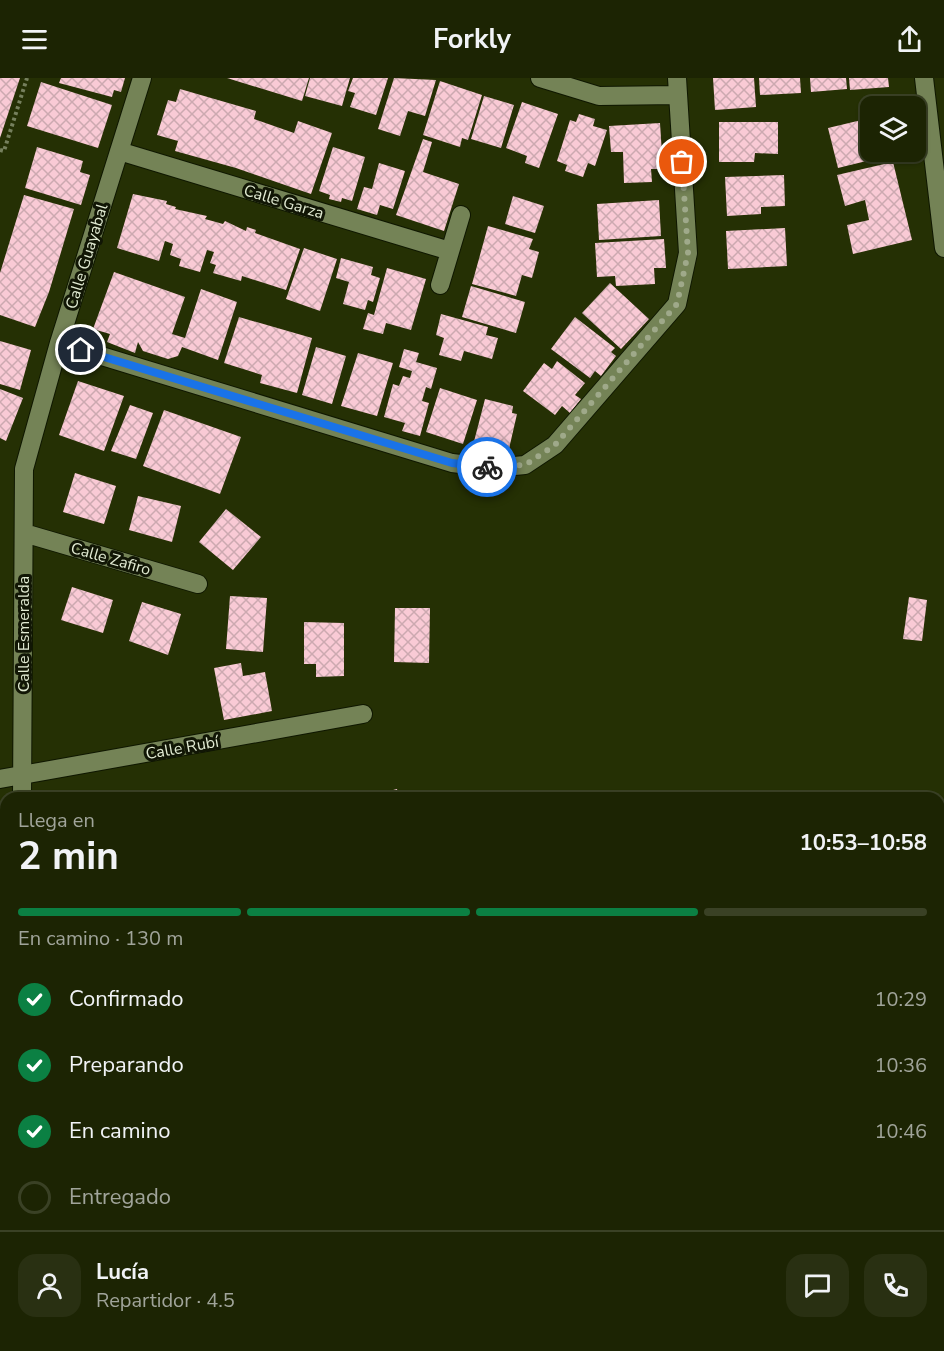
<!DOCTYPE html>
<html lang="es">
<meta charset="utf-8">
<style>
body{margin:0;font-family:"Nunito Sans",sans-serif;background:#293012;color:#f1f3f6;height:100vh;display:flex;flex-direction:column;font-size:22px;white-space:nowrap}
*{box-sizing:border-box;margin:0}
p{font-size:20px;color:#a0a49a}
.icon{flex:none;width:33px;height:33px;fill:none;stroke:currentColor;stroke-width:2;stroke-linecap:round;stroke-linejoin:round}
.map{position:relative;flex:1;overflow:hidden}
.panel{position:absolute;left:0px;top:714px;width:945px;height:560px;display:flex;flex-direction:column;background:#1c2403;border-radius:18px 18px 0 0;box-shadow:0 2px 4px #0004,0 0 0 2px #3a4125}
.panel>*{flex:none}
.tools{position:absolute;left:860px;top:18px;display:grid;gap:12px}
.tools a{display:grid;place-items:center;width:66px;height:66px;border-radius:12px;background:#1c2403;box-shadow:0 2px 4px #0004,0 0 0 2px #3a4125;font-size:30px}
.pin{position:absolute;display:grid;place-items:center;width:51px;height:51px;color:#fff;margin:-26px;border:3px solid #fff;border-radius:50%;box-shadow:0 2px 6px #0007}
.courier{position:absolute;display:grid;place-items:center;width:60px;height:60px;margin:-30px;border:4px solid #1a73e8;border-radius:50%;background:#fff;color:#222;box-shadow:0 2px 8px #0007}
.summary em{font-style:normal;font-weight:700}
.summary div{display:flex;flex-direction:column-reverse}
.summary{display:flex;align-items:center;justify-content:space-between;height:102px;padding:0 18px}
h1{font-size:39px;font-weight:700;line-height:45px}
.bar{display:grid;grid-template-columns:repeat(4,1fr);gap:9px 6px;align-content:center;height:72px;padding:0 18px}
.bar i{height:8px;border-radius:4px;background:#3a4125}
.bar .on{background:#0b8043}
.bar p{grid-column:span 4}
.line{display:flex;align-items:center;gap:15px;padding:0 18px;border-top:2px solid #3a4125}
.line div{flex:1}
.round{display:grid;place-items:center;flex:none;width:63px;height:63px;border-radius:18px;background:#293012}
ol{padding:0 18px;list-style:none}
li{display:flex;align-items:center;gap:18px;height:66px}
li p{margin-inline-start:auto}
li .icon{padding:6px;border-radius:50%;background:#0b8043;color:#fff;stroke-width:4}
li:last-child{color:#a0a49a}
li i{width:33px;height:33px;border:3px solid #3a4125;border-radius:50%}
header{display:flex;justify-content:space-between;align-items:center;height:78px;padding:0 18px;background:#1c2403;font-size:27px;font-weight:700}
.map>svg:first-child{display:block}
</style>
<header><svg class="icon" aria-label="menu" viewBox="0 0 24 24"><path d="M4 6h16M4 12h16M4 18h16"/></svg>Forkly<svg class="icon" aria-label="share" viewBox="0 0 24 24"><path d="M12 15V3M7 8l5-5 5 5M5 13v7h14v-7"/></svg></header>
<div class="map">
<svg width="944" height="1273" viewBox="0 0 944 1273">
<defs>
<pattern id="building-cross-hatch" width="8" height="8" patternUnits="userSpaceOnUse" patternTransform="scale(1.5)"><rect width="8" height="8" fill="#f9cad5"/><path d="M0 0l8 8M0 8l8-8" fill="none" stroke="#cca9b0"/></pattern>
</defs>
<rect width="100%" height="100%" fill="#253004"/>
<path fill="url(#building-cross-hatch)" d="M0 0H20L0 60Z
M61 0H125L121 14 114 12 112 19 59 5Z
M227 0H309L302 23Z
M310 0H350L342 28 305 18Z
M353 0H388L376 37 350 29 355 15 348 13Z
M394 0 436 2 425 38 408 33 400 58 378 51Z
M713 0H754L756 29 715 32Z
M759 0H800L801 15 760 17Z
M810 0H846L847 11 811 14Z
M849 0H888L889 9 850 12Z
M440 3 482 17 468 62 462 60 460 69 423 57Z
M41 4 112 27 98 70 27 48Z
M180 11 256 33 254 41 294 55 298 43 332 55 311 116 236 90 175 73 178 63 157 57 168 22 176 24Z
M484 18 514 27 501 70 471 61Z
M522 24 558 36 539 90 525 85 527 78 506 70Z
M579 36 595 41 593 48 607 52 595 88 588 85 583 99 565 93 567 87 557 83 570 42 576 44Z
M870 40V74H895V76L838 90 828 50Z
M719 44H778V76L755 75 754 84H719Z
M660 45 663 91H651L652 104 624 105 623 74H611L609 48Z
M423 61 432 64 423 94 459 106 444 153 396 137Z
M37 69 83 83 80 94 90 97 81 127 25 110Z
M333 69 365 79 352 123 342 120 341 124 329 121 330 117 319 113Z
M893 84 912 162 853 176 847 147 869 142 865 122 845 128 837 97Z
M379 85 405 93 393 131 380 127 377 137 357 131 364 109 372 111Z
M784 97 785 128 761 129V136L727 138 725 99Z
M133 116 167 123 166 126 176 129 175 131 207 138 205 141 216 144 223 146 225 143 246 153 247 149 256 152 255 155 300 171 286 212 242 198 241 203 213 195 216 187 210 185 214 174 207 172 200 194 179 188 181 181 170 177 173 166 165 163 159 183 117 170Z
M24 117 74 131 49 214 35 249 0 237V195Z
M513 118 544 128 535 155 505 146Z
M659 122 661 158 599 162 597 126Z
M488 148 533 161 529 171 539 174 532 200 522 197 516 218 472 206Z
M785 150 787 188 728 191 726 153Z
M664 161 666 190H654L655 206 616 208 615 198 597 199 595 165Z
M304 170 337 181 320 233 286 221Z
M341 180 373 189 371 197 380 200 373 224 368 222 365 232 343 226 349 204 336 200Z
M387 190 426 201 411 252 386 245 383 256 363 251 368 235 374 237Z
M114 194 185 219 172 256 185 260 201 211 237 224 218 282 182 269 178 278 168 281 143 273 138 264 135 275 107 264 110 256 93 251Z
M610 205 649 241 621 271 582 235Z
M471 208 525 224 516 255 462 239Z
M441 236 488 249 486 257 498 260 492 281 464 273 461 283 439 277 444 260 436 257Z
M239 239 312 260 297 315 260 305 262 297 224 285Z
M575 239 615 270 611 274 616 278 601 298 595 293 590 300 551 271Z
M0 263 31 272 20 312 0 306Z
M316 269 346 278 332 326 302 317Z
M404 271 419 275 416 284 437 290 431 311 426 309 422 323 429 325 420 358 402 353 405 345 384 339 393 306 399 308 403 298 410 300 412 293 399 289Z
M358 275 393 285 377 338 341 328Z
M557 283 585 305 575 317 581 321 570 335 562 328 555 337 523 313 544 285 552 291Z
M78 303 124 318 104 373 59 357Z
M440 310 477 322 463 366 426 354Z
M0 311 23 320 6 363 0 360Z
M485 321 513 328 512 335 517 336 506 384 471 375Z
M130 327 153 335 136 381 111 373Z
M164 332 241 359 220 416 143 388Z
M75 395 116 408 104 446 63 434Z
M138 418 181 428 172 464 129 452Z
M226 431 261 459 233 492 199 464Z
M72 509 113 522 103 555 61 542Z
M230 518 267 520 263 574 226 571Z
M909 519 927 522 922 563 903 561Z
M142 524 181 536 168 577 129 563Z
M395 530H430L429 585 394 584Z
M304 544 344 545V598L316 599V586H304Z
M241 585 243 598 265 594 272 633 224 642 214 590Z
M397 711 399 720H367L366 719Z
M0 917H6V971H0Z
M251 1268H291L294 1272 306 1268 309 1273H254Z
M405 1268H462L464 1271 460 1273H398Z
M817 1268H860L888 1272 816 1273Z"/>
<g fill="none" stroke-linecap="round" stroke-linejoin="round">
<defs>
<path id="minor" d="M540 0 599 18 677 17
M924 0 944 170
M119 73 450 173
M440 207 461 137
M59 265 452 385 494 390 525 387 555 367 677 226 688 175 677 0
M24 455 198 506
M0 701 363 636
M22 720 24 391 59 265 142 0
M939 903H944
M0 1122 6 1112
M0 1174 6 1176
M344 1268 347 1273"/>
</defs>
<use href="#minor" stroke="#0f1700" stroke-width="20"/>
<path stroke="#76805d" stroke-width="4" stroke-dasharray="3 3" stroke-linecap="butt" d="M0 72 4 73 27 0"/>
<use href="#minor" stroke="#748356" stroke-width="18"/>
</g>
<g fill="none" stroke-linecap="round" stroke-linejoin="round">
<path stroke="#9fa98a" stroke-width="6" stroke-dasharray="0 10.8" d="M487 389 525 387 555 367 677 226 688 175 682 84"/>
<path stroke="#1a73e8" stroke-width="8" d="M81 272 452 385 487 389"/>
</g>
<g text-anchor="middle" stroke-width="6" stroke-linejoin="round" paint-order="stroke">
<g font-size="16" fill="#e1ead2" stroke="#111605">
<text transform="translate(284 123) rotate(17)" y="6">Calle Garza</text>
<text transform="translate(86 178) rotate(-73)" y="6">Calle Guayabal</text>
<text transform="translate(111 480) rotate(16)" y="6">Calle Zafiro</text>
<text transform="translate(23 556) rotate(-90)" y="6">Calle Esmeralda</text>
<text transform="translate(182 669) rotate(-10)" y="6">Calle Rubí</text>
</g>
</g>
</svg>
<div class="tools">
<a><svg class="icon" aria-label="layers" viewBox="0 0 24 24"><path d="M12 4l9 5-9 5-9-5zM3 14l9 5 9-5"/></svg></a>
</div>
<div class="pin" style="left:682px;top:84px;background:#ea580c"><svg class="icon" aria-label="bag" viewBox="0 0 24 24"><path d="M5 8h14l-1 12H6zM9 8a3 3 0 0 1 6 0"/></svg></div>
<div class="pin" style="left:81px;top:272px;background:#1f2937"><svg class="icon" aria-label="home" viewBox="0 0 24 24"><path d="M3 11l9-7 9 7M6 9v11h12V9"/></svg></div>
<div class="courier" style="left:487px;top:389px"><svg class="icon" aria-label="bike" viewBox="0 0 24 24"><circle cx="6" cy="16" r="4"/><circle cx="18" cy="16" r="4"/><path d="M6 16l4-8h5l3 8M10 8l3 8H6M13 5h3"/></svg></div>
<section class="panel">
<div class="summary"><div><h1>2 min</h1><p>Llega en</p></div><em>10:53–10:58</em></div>
<div class="bar"><i class="on"></i><i class="on"></i><i class="on"></i><i></i><p>En camino · 130 m</p></div>
<ol>
<li><svg class="icon" aria-label="check" viewBox="0 0 24 24"><path d="M5 12l5 5 9-10"/></svg>Confirmado<p>10:29</p></li>
<li><svg class="icon" aria-label="check" viewBox="0 0 24 24"><path d="M5 12l5 5 9-10"/></svg>Preparando<p>10:36</p></li>
<li><svg class="icon" aria-label="check" viewBox="0 0 24 24"><path d="M5 12l5 5 9-10"/></svg>En camino<p>10:46</p></li>
<li><i></i>Entregado</li>
</ol>
<div class="line" style="height:108px"><a class="round"><svg class="icon" aria-label="person" viewBox="0 0 24 24"><circle cx="12" cy="8" r="4"/><path d="M4 21q1-7 8-7t8 7"/></svg></a><div><b>Lucía</b><p>Repartidor · 4.5</p></div><a class="round"><svg class="icon" aria-label="chat" viewBox="0 0 24 24"><path d="M4 5h16v11H9l-5 4z"/></svg></a><a class="round"><svg class="icon" aria-label="phone" viewBox="0 0 24 24"><path d="M5 4h4l2 5-3 2q2 4 5 5l2-3 5 2v4C11 20 4 13 5 4z"/></svg></a></div>
</section>
</div>
